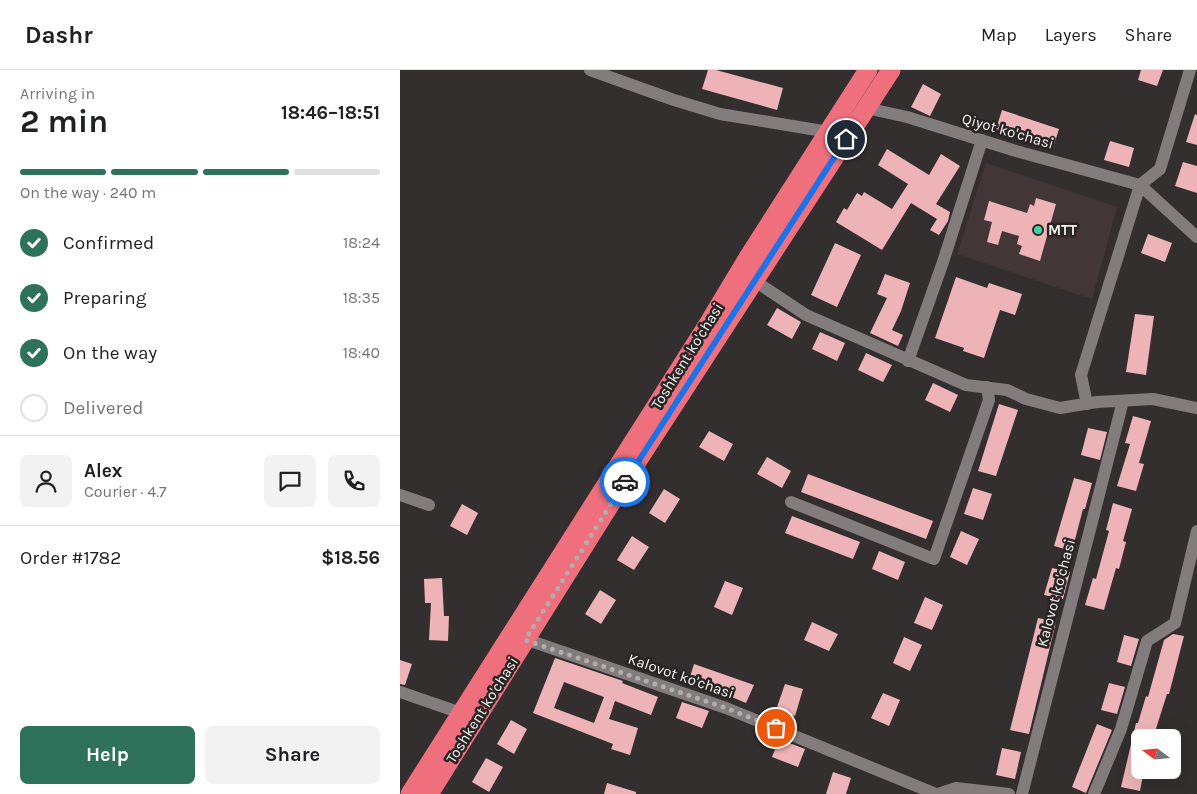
<!DOCTYPE html>
<meta charset="utf-8">
<style>
body{margin:0;font-family:Karla,sans-serif;background:#f2f2f2;color:#202124;height:100vh;display:flex;flex-direction:column;font-size:19px;white-space:nowrap}
*{box-sizing:border-box;margin:0}
p{font-size:16px;color:#757577}
.icon{flex:none;width:28px;height:28px;fill:none;stroke:currentColor;stroke-width:2;stroke-linecap:round;stroke-linejoin:round}
.map{position:relative;flex:1;overflow:hidden}
.details{display:flex;flex-direction:column;background:#fff;width:400px}
.details>*{flex:none}
.needle{width:32px;rotate:286deg}
.controls{position:absolute;left:731px;top:659px;display:grid;gap:10px}
.controls a{display:grid;place-items:center;width:50px;height:50px;border-radius:8px;background:#fff;box-shadow:0 5px 20px #0002;font-size:25px}
.pin{position:absolute;display:grid;place-items:center;width:42px;height:42px;color:#fff;margin:-21px;border:2px solid #fff;border-radius:50%;box-shadow:0 1px 5px #0007}
.courier{position:absolute;display:grid;place-items:center;width:50px;height:50px;margin:-25px;border:4px solid #1a73e8;border-radius:50%;background:#fff;color:#222;box-shadow:0 1px 6px #0007}
.overview em{font-style:normal;font-weight:700}
.overview div{display:flex;flex-direction:column-reverse}
.overview{display:flex;align-items:center;justify-content:space-between;height:85px;padding:0 20px}
h1{font-size:32px;font-weight:700;line-height:38px}
.bar{display:grid;grid-template-columns:repeat(4,1fr);gap:8px 5px;align-content:center;height:60px;padding:0 20px}
.bar i{height:6px;border-radius:4px;background:#e0e0e0}
.bar .active{background:#2f725c}
.bar p{grid-column:span 4}
.line{display:flex;align-items:center;gap:12px;padding:0 20px;border-top:1px solid #e0e0e0}
.line div{flex:1}
.round{display:grid;place-items:center;flex:none;width:52px;height:52px;border-radius:8px;background:#f2f2f2}
ol{padding:0 20px;list-style:none}
li{display:flex;align-items:center;gap:15px;height:55px}
li p{margin-inline-start:auto}
li .icon{padding:5px;border-radius:50%;background:#2f725c;color:#fff;stroke-width:4}
li:last-child{color:#757577}
li i{width:28px;height:28px;border:2px solid #e0e0e0;border-radius:50%}
.action{display:flex;gap:10px;margin-top:auto;padding:10px 20px}
.action a{flex:1;height:58px;border-radius:8px;background:#2f725c;color:#fff;font-size:20px;font-weight:700;line-height:58px;text-align:center}
.action a+a{background:#f2f2f2;color:#202124}
header{display:flex;align-items:center;gap:30px;box-sizing:border-box;height:70px;padding:0 25px;background:#fff;border-bottom:1px solid #e0e0e0}
header strong{font-size:24px}
nav{display:flex;gap:28px;margin-inline-start:auto;font-size:18px}
main{display:flex;flex:1;min-height:0}
.map>svg:first-child{display:block}
</style>
<header>
<strong>Dashr</strong>
<nav><a>Map</a><a>Layers</a><a>Share</a></nav>
</header>
<main>
<section class="details">
<div class="overview"><div><h1>2 min</h1><p>Arriving in</p></div><em>18:46–18:51</em></div>
<div class="bar"><i class="active"></i><i class="active"></i><i class="active"></i><i></i><p>On the way · 240 m</p></div>
<ol>
<li><svg class="icon" aria-label="check" viewBox="0 0 24 24"><path d="M5 12l5 5 9-10"/></svg>Confirmed<p>18:24</p></li>
<li><svg class="icon" aria-label="check" viewBox="0 0 24 24"><path d="M5 12l5 5 9-10"/></svg>Preparing<p>18:35</p></li>
<li><svg class="icon" aria-label="check" viewBox="0 0 24 24"><path d="M5 12l5 5 9-10"/></svg>On the way<p>18:40</p></li>
<li><i></i>Delivered</li>
</ol>
<div class="line" style="height:90px"><a class="round"><svg class="icon" aria-label="person" viewBox="0 0 24 24"><circle cx="12" cy="8" r="4"/><path d="M4 21q1-7 8-7t8 7"/></svg></a><div><b>Alex</b><p>Courier · 4.7</p></div><a class="round"><svg class="icon" aria-label="chat" viewBox="0 0 24 24"><path d="M4 5h16v11H9l-5 4z"/></svg></a><a class="round"><svg class="icon" aria-label="phone" viewBox="0 0 24 24"><path d="M5 4h4l2 5-3 2q2 4 5 5l2-3 5 2v4C11 20 4 13 5 4z"/></svg></a></div>
<div class="line" style="height:65px"><div>Order #1782</div><b>$18.56</b></div>
<div class="action"><a>Help</a><a>Share</a></div>
</section>
<div class="map">
<svg width="797" height="724" viewBox="0 0 797 724">
<rect width="100%" height="100%" fill="#342f2f"/>
<path fill="#433637" d="M586 93 717 137 692 229 557 184Z"/>
<path fill="#edb3b6" fill-rule="evenodd" d="M308 0H316L383 18 377 40 302 19Z
M741 0H763L757 16 738 10Z
M523 14 541 24 530 46 511 37Z
M602 40 659 59 653 78 596 59Z
M795 44 797 45V75L786 72Z
M710 71 734 78 729 97 704 90Z
M487 79 529 105 541 84 560 96 536 134 550 142 548 151 539 165 530 160 537 149 511 133 482 180 436 152 444 138 447 140 457 123 462 126 464 122 492 139 508 114 478 95Z
M783 92 797 96V123L775 116Z
M636 128 656 134 640 191 619 184 622 176 617 174 619 166 602 161 598 175 587 172 592 152 584 150 589 131 627 143 630 134 634 136Z
M748 164 772 173 765 192 741 183Z
M435 173 461 185 437 237 411 225Z
M485 204 510 213 501 241 492 260 503 265 498 276 470 263 487 228 477 224Z
M556 207 587 218 589 213 622 224 615 245 600 240 584 288 563 281 564 278 535 268Z
M377 238 401 252 392 269 367 255Z
M735 244 754 246 746 305 726 302Z
M420 262 445 273 437 291 412 279Z
M466 283 492 295 483 312 458 300Z
M533 313 558 325 550 342 525 330Z
M599 334 618 340 596 406 578 401Z
M733 346 751 351 739 393 744 394 736 421 717 416 730 374 725 373Z
M688 358 707 362 700 390 681 385Z
M309 361 333 374 324 391 299 377Z
M367 387 391 401 382 418 357 404Z
M408 404 533 451 526 469 401 422Z
M674 408 692 413 685 439H683L672 481 654 476Z
M573 418 592 424 583 450 564 444Z
M264 419 280 429 265 453 249 443Z
M713 433 732 439 723 471 726 472 719 499 716 498 704 540 685 535 693 508 696 509 709 461 706 460Z
M62 434 78 443 67 465 50 456Z
M392 446 460 472 453 489 385 463Z
M561 461 579 469 567 495 550 487Z
M232 466 249 477 234 500 217 490Z
M479 481 505 492 498 510 472 499Z
M652 498 670 502 663 529 644 525Z
M42 508 44 546H49L48 571 29 570 31 533H25L24 509Z
M325 511 343 518 332 545 314 537Z
M200 520 216 530 201 554 185 544Z
M525 527 543 535 532 560 514 553Z
M638 548 656 552 629 664 610 660Z
M412 552 438 564 429 581 404 570Z
M773 564 784 566 769 624H767L753 668H740V700H744L740 721 721 717 736 653H738L746 626 748 627 764 570Z
M724 565 739 569 731 596 717 592Z
M504 567 522 575 510 601 493 593Z
M155 588 223 611 222 613 258 627 251 645 215 631 209 649 238 658 230 685 211 679 213 674 133 643ZM164 612 204 627 194 653 154 638Z
M0 590 12 594 5 615 0 614Z
M294 594 354 615 346 633 315 620 288 613Z
M709 613 725 617 717 644 701 640Z
M385 614 403 619 395 646 376 640Z
M483 623 500 630 489 656 471 648Z
M282 632 309 641 302 658 276 648Z
M111 650 127 659 114 684 97 674Z
M697 654 712 660 686 723 672 717Z
M379 669 405 679 398 697 372 687Z
M602 678 621 682 615 709 596 705Z
M86 688 103 697 89 722 72 712Z
M433 702 451 708 446 724H426Z
M207 713 236 722V724H204Z"/>
<g fill="none" stroke-linecap="round" stroke-linejoin="round">
<path stroke="#827c7c" stroke-width="12" d="M190 0 274 30 320 44 429 62
M466 38 507 47 616 81 740 115 760 99 790 0
M355 211 406 245 566 315 607 320 626 329 660 338 697 332 753 329 797 338
M508 291 543 192 582 70
M687 334 681 305 740 115 797 167
M0 425 29 435
M391 432 534 489 589 330 587 317
M125 569 326 638 536 724
M0 622 61 643
M538 724 556 718 609 724
M622 724 723 331
M694 724 721 659 747 571 775 553 797 461"/>
<path stroke="#ef6f7d" stroke-width="19" d="M10 724 310 251 349 186 468 0
M29 724 231 401 491 0"/>
</g>
<g fill="none" stroke-linecap="round" stroke-linejoin="round">
<path stroke="#b1aeae" stroke-width="5" stroke-dasharray="0 9" d="M225 412 125 570 326 638 376 658"/>
<path stroke="#1a73e8" stroke-width="6" d="M225 412 446 69"/>
</g>
<circle fill="#41d4a1" stroke="#2a2525" stroke-width="2" cx="638" cy="160" r="5"/>
<g text-anchor="middle" stroke-width="5" stroke-linejoin="round" paint-order="stroke">
<g font-size="15" fill="#f5f2f2" stroke="#2a2525">
<text transform="translate(608 61) rotate(16)" y="5">Qiyot ko'chasi</text>
<text transform="translate(287 286) rotate(-58)" y="5">Toshkent ko'chasi</text>
<text transform="translate(656 523) rotate(-75)" y="5">Kalovot ko'chasi</text>
<text transform="translate(281 606) rotate(19)" y="5">Kalovot ko'chasi</text>
<text transform="translate(82 640) rotate(-58)" y="5">Toshkent ko'chasi</text>
</g>
<g font-size="15" font-weight="bold" fill="#f5f2f2" stroke="#2a2525" text-anchor="start">
<text x="648" y="165">MTT</text>
</g>
</g>
</svg>
<div class="controls">
<a><svg class="needle" viewBox="-14 -14 28 28"><path d="M0-13l5 13h-10z" fill="#e53935"/><path d="M0 13l5-13h-10z" fill="#757577"/></svg></a>
</div>
<div class="pin" style="left:376px;top:658px;background:#ea580c"><svg class="icon" aria-label="bag" viewBox="0 0 24 24"><path d="M5 8h14l-1 12H6zM9 8a3 3 0 0 1 6 0"/></svg></div>
<div class="pin" style="left:446px;top:69px;background:#1f2937"><svg class="icon" aria-label="home" viewBox="0 0 24 24"><path d="M3 11l9-7 9 7M6 9v11h12V9"/></svg></div>
<div class="courier" style="left:225px;top:412px"><svg class="icon" aria-label="car" viewBox="0 0 24 24"><path d="M5 17H2v-5l4-1 3-4h7l3 4 3 1v5h-3M9 17h6M6 11h13"/><circle cx="7" cy="17" r="2"/><circle cx="17" cy="17" r="2"/></svg></div>
</div>
</main>
